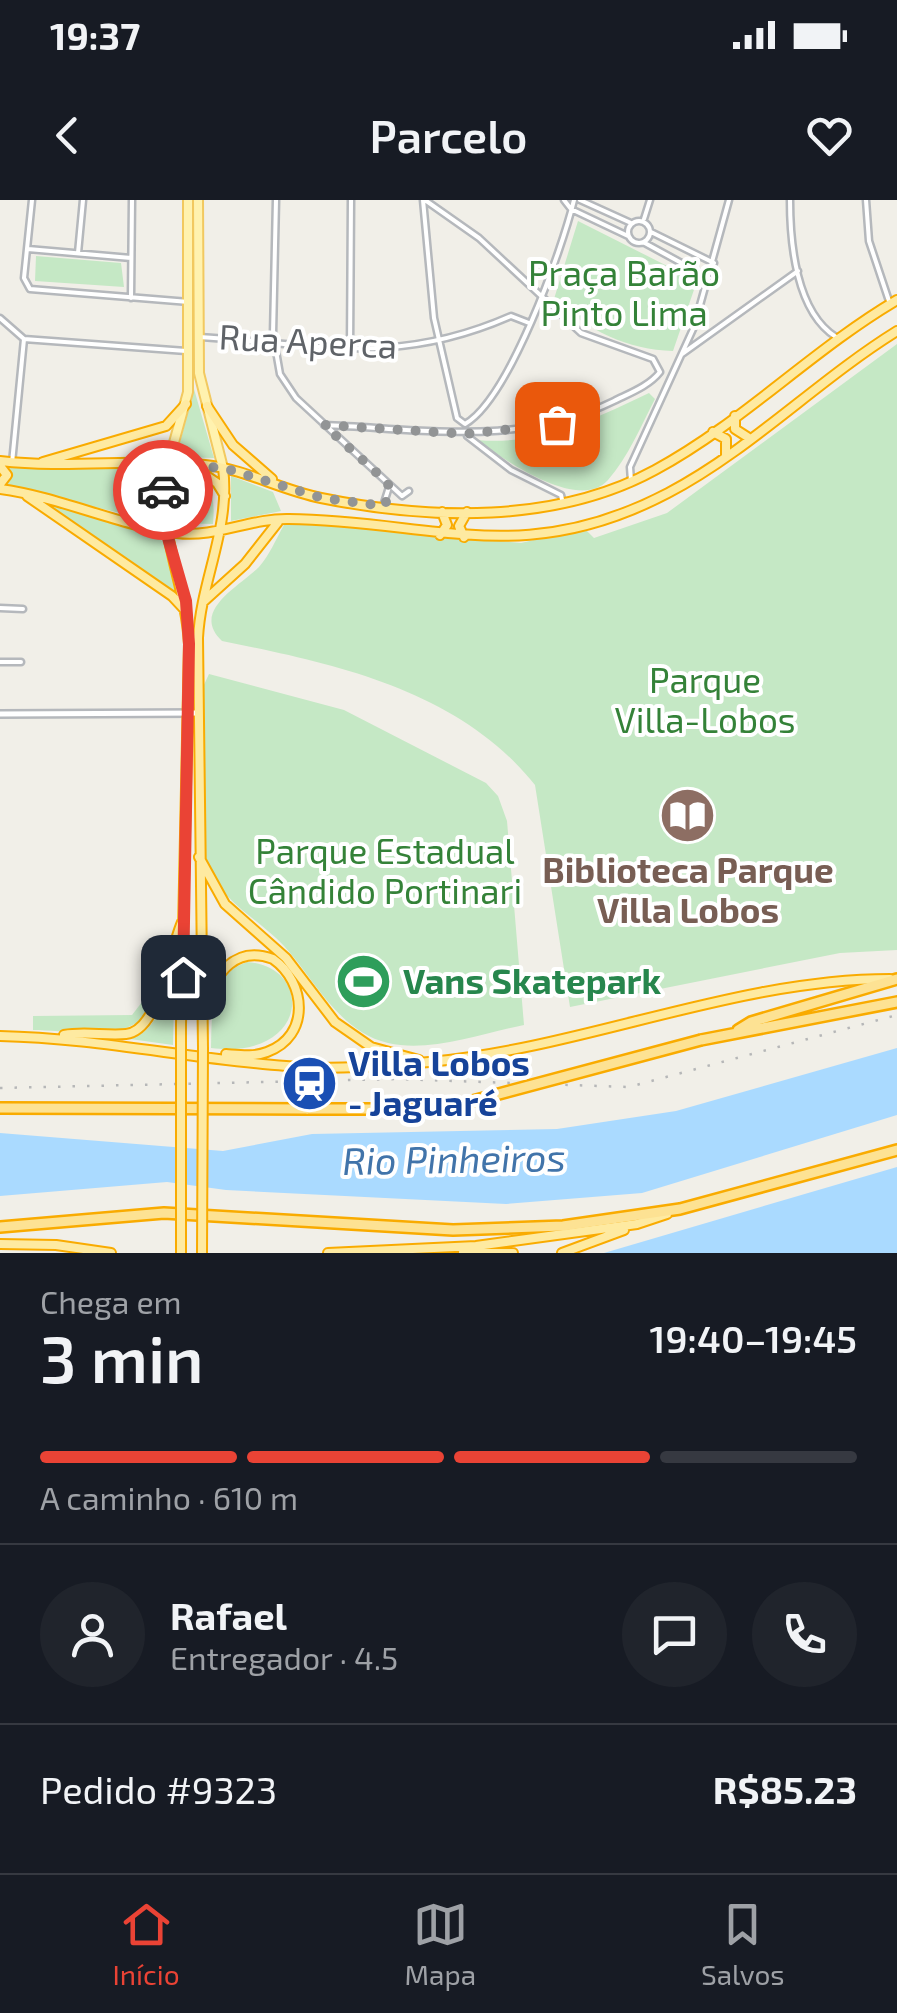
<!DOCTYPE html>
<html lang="pt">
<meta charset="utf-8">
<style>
body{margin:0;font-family:"Exo 2",sans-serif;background:#20242c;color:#f1f3f6;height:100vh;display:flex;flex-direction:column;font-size:38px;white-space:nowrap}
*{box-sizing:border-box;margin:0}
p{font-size:32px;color:#9ea1a6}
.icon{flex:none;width:55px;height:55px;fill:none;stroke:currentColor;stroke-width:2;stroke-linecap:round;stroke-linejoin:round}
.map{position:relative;height:1053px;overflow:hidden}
.side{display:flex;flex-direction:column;background:#171b24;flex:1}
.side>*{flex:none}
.pin{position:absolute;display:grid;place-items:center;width:85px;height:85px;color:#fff;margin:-42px;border-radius:20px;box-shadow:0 5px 15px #0006}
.courier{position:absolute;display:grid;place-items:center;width:100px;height:100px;margin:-50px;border:8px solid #ea4335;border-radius:50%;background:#fff;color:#222;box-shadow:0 2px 12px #0007}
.overview em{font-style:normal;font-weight:600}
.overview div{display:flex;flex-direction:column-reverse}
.overview{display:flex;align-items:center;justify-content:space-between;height:170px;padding:0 40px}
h1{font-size:65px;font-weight:600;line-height:75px}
.bar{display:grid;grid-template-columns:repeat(4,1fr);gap:15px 10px;align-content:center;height:120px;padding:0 40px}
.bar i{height:12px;border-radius:8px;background:#363941}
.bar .on{background:#ea4335}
.bar p{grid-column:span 4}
.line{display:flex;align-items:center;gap:25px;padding:0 40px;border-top:2px solid #363941}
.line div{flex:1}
.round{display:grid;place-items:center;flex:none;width:105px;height:105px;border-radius:52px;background:#20242c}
.status{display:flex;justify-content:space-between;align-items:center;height:70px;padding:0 50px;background:#171b24;direction:ltr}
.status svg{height:28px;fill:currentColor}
header{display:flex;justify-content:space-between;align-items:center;height:130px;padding:0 40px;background:#171b24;font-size:45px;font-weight:600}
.dock{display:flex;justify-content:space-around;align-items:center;height:140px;border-top:2px solid #363941;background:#171b24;font-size:28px;color:#9ea1a6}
.dock a{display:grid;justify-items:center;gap:5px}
.dock .on{color:#ea4335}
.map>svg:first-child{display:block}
</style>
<div class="status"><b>19:37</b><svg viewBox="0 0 49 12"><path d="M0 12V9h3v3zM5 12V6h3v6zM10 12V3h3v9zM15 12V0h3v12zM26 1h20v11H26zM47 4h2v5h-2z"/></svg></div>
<header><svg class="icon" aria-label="back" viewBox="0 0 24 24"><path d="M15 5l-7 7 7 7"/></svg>Parcelo<svg class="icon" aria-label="heart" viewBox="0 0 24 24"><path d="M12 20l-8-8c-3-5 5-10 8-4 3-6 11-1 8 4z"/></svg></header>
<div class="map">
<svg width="897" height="1053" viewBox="0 0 897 1053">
<rect width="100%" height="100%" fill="#f1efe8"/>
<path fill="#c5e8c5" d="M578 21 697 81 673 151C628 150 587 130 554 99Z
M36 56 121 63 124 87 35 81Z
M897 144V750L840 753 570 807 535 585C459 490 336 464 222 441 190 411 239 387 259 367 269 356 276 339 284 325L313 323 521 343 584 328 594 338 667 313Z
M194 189 214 258 176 257Z
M649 193 655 199C641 226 628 257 608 280 579 313 503 259 477 240 539 246 595 219 649 193Z
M8 266 159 269V322L8 287Z
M173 273C210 277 216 290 213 324L172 323 169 306Z
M231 276 273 292 281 311 231 321Z
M44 303 151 333 165 343 178 394Z
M209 474 344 510 486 583 498 596 507 621 524 825C483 833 430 853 388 843 338 831 316 781 284 746 254 714 211 698 204 649 196 598 203 540 202 489Z
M175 759 173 845 130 839C162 830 166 787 175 759Z
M247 762C314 766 310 860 211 848 212 814 209 775 247 762Z
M142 802 152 803C139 845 68 830 33 830V816L132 815Z"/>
<path fill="#aadaff" d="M897 848V915L642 993 506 1004 226 990 167 982 0 996V933L223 951 312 934 557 929 676 911Z
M897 967V1053H604Z"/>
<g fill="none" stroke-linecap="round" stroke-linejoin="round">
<defs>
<path id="minor" d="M32 0 24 78 30 89 189 102
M276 0 273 134 280 174 296 198 402 296 409 291
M423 0 434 118 457 218 465 224C509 199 562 50 574 0
M564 0 571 9 628 36
M580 0 631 23
M790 0C790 43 796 112 836 137
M866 0 869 41 889 101
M644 19 650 0
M628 32a11 11 0 1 1 22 0a11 11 0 1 1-22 0Z
M651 32 714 63
M643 42 709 78
M28 49 131 58
M78 53 83 0
M131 98 132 0
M0 118 24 139 186 151
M199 137C319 144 395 167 511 116L529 123
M350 149 351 0
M682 154 798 71
M324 225C425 229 520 247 614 201 630 193 649 186 660 172L653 159 581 133 479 38 425 0
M467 236 511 270 561 295 563 304
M12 263 24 139
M631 281 630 267 694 127 729 0
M383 306 389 287
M0 408 23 409
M0 462H21"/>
<path id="tertiary" d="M0 514 198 513"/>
<path id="primary" d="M198 0 199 173 223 268
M168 264 188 192V0"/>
<path id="trunk" d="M207 206 233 245 272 279
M735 216V229L749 238
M713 232 726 239V255
M0 261C68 269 137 258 205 265 245 269 281 290 321 298 429 320 556 324 655 270 742 223 812 150 897 100
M43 262 166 226 186 204
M168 264C154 328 185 378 189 444L181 825
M0 266 7 275 0 284
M192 266 217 283 225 296
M0 289C60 297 117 325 177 333 215 338 251 318 289 319 435 321 523 369 668 293 750 250 818 180 897 131
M27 296 172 396 185 410
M440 335 447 325 442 312
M464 337 459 326 467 312
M203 402 245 364 278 322
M199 657 225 704 286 758 335 822 371 847 419 860
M205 803C217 772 236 745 273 759 306 782 311 836 267 852 254 857 240 855 226 854
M64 835C84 831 106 836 126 834 161 830 169 748 183 720
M0 836C96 838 190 859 286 866 334 870 382 866 429 862 584 848 735 779 890 779
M203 848 198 438C201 380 231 327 223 268
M0 1044 56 1045 111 1053
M463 1052 513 1053
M328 1053 476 1046 637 1024 667 1014
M562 1053 624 1030"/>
<path id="motorway" d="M738 830 751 822 897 779
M701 840 897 802
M0 908 308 909
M0 1027 164 1013 453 1030 563 1026 680 1009 897 950"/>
</defs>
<use href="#minor" stroke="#b5b8bc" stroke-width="9"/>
<use href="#tertiary" stroke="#b5b8bc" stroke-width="10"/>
<use href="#primary" stroke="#f2c960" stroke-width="12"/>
<use href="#trunk" stroke="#f9ab00" stroke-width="12"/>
<use href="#motorway" stroke="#f9ab00" stroke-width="14"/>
<use href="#minor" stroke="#fff" stroke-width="4"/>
<use href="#tertiary" stroke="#fff" stroke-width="5"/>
<use href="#primary" stroke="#fff2af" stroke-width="8"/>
<use href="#trunk" stroke="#feeaa1" stroke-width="8"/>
<use href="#motorway" stroke="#fde293" stroke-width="9"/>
<path stroke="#b6b7b8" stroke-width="2.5" stroke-dasharray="2.5 12" stroke-linecap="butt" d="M0 888 397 879 629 887 897 815"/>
<defs>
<path id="trunk-bridge" d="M181 825V1053
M202 1053 203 848"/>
<path id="motorway-bridge" d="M308 909H403L465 903 701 840"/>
</defs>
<use href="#trunk-bridge" stroke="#f9ab00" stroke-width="12" stroke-linecap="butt"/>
<use href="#motorway-bridge" stroke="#f9ab00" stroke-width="14" stroke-linecap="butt"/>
<use href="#trunk-bridge" stroke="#feeaa1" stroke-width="8"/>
<use href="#motorway-bridge" stroke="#fde293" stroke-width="9"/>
</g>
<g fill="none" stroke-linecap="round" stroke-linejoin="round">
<path stroke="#929495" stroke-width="10" stroke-dasharray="0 18" d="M163 290 168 264 224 268 322 298 384 306 389 296 388 283 324 225 466 234 557 224"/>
<path stroke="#ea4335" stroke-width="12" d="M163 290 166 331 186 401 189 444 183 777"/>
</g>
<defs>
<symbol id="library-disc" viewBox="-11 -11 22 22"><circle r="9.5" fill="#8d6e63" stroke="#fff"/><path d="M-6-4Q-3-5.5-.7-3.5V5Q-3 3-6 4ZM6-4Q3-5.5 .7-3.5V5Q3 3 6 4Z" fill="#fff"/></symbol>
<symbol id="stadium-disc" viewBox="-11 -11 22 22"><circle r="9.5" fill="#2e9e5b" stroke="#fff"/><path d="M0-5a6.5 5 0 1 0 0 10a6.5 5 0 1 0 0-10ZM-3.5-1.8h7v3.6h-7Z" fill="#fff"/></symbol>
<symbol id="station-disc" viewBox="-11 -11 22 22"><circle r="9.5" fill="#1a4fb4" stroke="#fff"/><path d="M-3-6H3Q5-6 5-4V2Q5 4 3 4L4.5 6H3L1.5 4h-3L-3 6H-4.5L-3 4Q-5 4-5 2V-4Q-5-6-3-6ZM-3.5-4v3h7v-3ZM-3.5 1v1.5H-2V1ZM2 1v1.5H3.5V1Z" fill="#fff"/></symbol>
</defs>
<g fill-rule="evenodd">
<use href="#library-disc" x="656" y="584" width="63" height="63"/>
<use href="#stadium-disc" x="332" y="750" width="63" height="63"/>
<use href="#station-disc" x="278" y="852" width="63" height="63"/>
</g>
<g text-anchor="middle" stroke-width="8" stroke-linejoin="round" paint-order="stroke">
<g font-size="35" fill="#348238" stroke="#fff">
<text x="624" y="86">Praça Barão<tspan x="624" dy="40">Pinto Lima</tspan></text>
<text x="705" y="493">Parque<tspan x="705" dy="40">Villa-Lobos</tspan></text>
<text x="385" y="664">Parque Estadual<tspan x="385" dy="40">Cândido Portinari</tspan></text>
</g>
<g font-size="35" fill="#5f6368" stroke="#fff">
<text transform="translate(308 142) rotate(3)" y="12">Rua Aperca</text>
</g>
<g font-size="35" font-weight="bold" fill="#785e54" stroke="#fff">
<text x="688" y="683">Biblioteca Parque<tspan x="688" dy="40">Villa Lobos</tspan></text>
</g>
<g font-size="35" font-weight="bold" fill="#27864d" stroke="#fff" text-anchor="start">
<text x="403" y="794">Vans Skatepark</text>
</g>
<g font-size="35" font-weight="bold" fill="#164399" stroke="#fff" text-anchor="start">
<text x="348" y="876">Villa Lobos<tspan x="348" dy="40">- Jaguaré</tspan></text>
</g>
<g font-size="38" font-style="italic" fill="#4174aa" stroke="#fff">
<text transform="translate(454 960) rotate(-1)" y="13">Rio Pinheiros</text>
</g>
</g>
</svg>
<div class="pin" style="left:557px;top:224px;background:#ea580c"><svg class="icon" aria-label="bag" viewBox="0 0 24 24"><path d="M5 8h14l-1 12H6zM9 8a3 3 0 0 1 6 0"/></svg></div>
<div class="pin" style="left:183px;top:777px;background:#1f2937"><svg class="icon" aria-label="home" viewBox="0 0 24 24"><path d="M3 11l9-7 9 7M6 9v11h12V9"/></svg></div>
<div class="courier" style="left:163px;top:290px"><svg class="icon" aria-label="car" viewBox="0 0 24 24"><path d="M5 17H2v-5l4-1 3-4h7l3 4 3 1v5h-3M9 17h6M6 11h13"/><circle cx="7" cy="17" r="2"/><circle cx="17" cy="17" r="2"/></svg></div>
</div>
<section class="side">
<div class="overview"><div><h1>3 min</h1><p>Chega em</p></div><em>19:40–19:45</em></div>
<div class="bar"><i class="on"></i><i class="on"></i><i class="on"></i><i></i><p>A caminho · 610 m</p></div>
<div class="line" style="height:180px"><a class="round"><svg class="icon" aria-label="person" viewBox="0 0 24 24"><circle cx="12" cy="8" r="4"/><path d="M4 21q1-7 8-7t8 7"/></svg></a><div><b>Rafael</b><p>Entregador · 4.5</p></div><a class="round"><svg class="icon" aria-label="chat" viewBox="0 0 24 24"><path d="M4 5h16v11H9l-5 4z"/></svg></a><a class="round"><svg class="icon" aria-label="phone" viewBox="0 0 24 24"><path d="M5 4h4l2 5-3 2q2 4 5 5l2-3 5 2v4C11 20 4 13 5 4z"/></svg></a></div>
<div class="line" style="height:130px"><div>Pedido #9323</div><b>R$85.23</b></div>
</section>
<nav class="dock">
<a class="on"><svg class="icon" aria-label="home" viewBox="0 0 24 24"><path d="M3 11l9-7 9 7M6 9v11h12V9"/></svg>Início</a>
<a><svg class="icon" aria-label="map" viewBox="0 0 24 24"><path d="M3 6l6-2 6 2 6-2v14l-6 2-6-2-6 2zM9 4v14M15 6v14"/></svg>Mapa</a>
<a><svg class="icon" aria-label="saved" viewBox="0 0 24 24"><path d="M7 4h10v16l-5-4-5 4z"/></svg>Salvos</a>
</nav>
